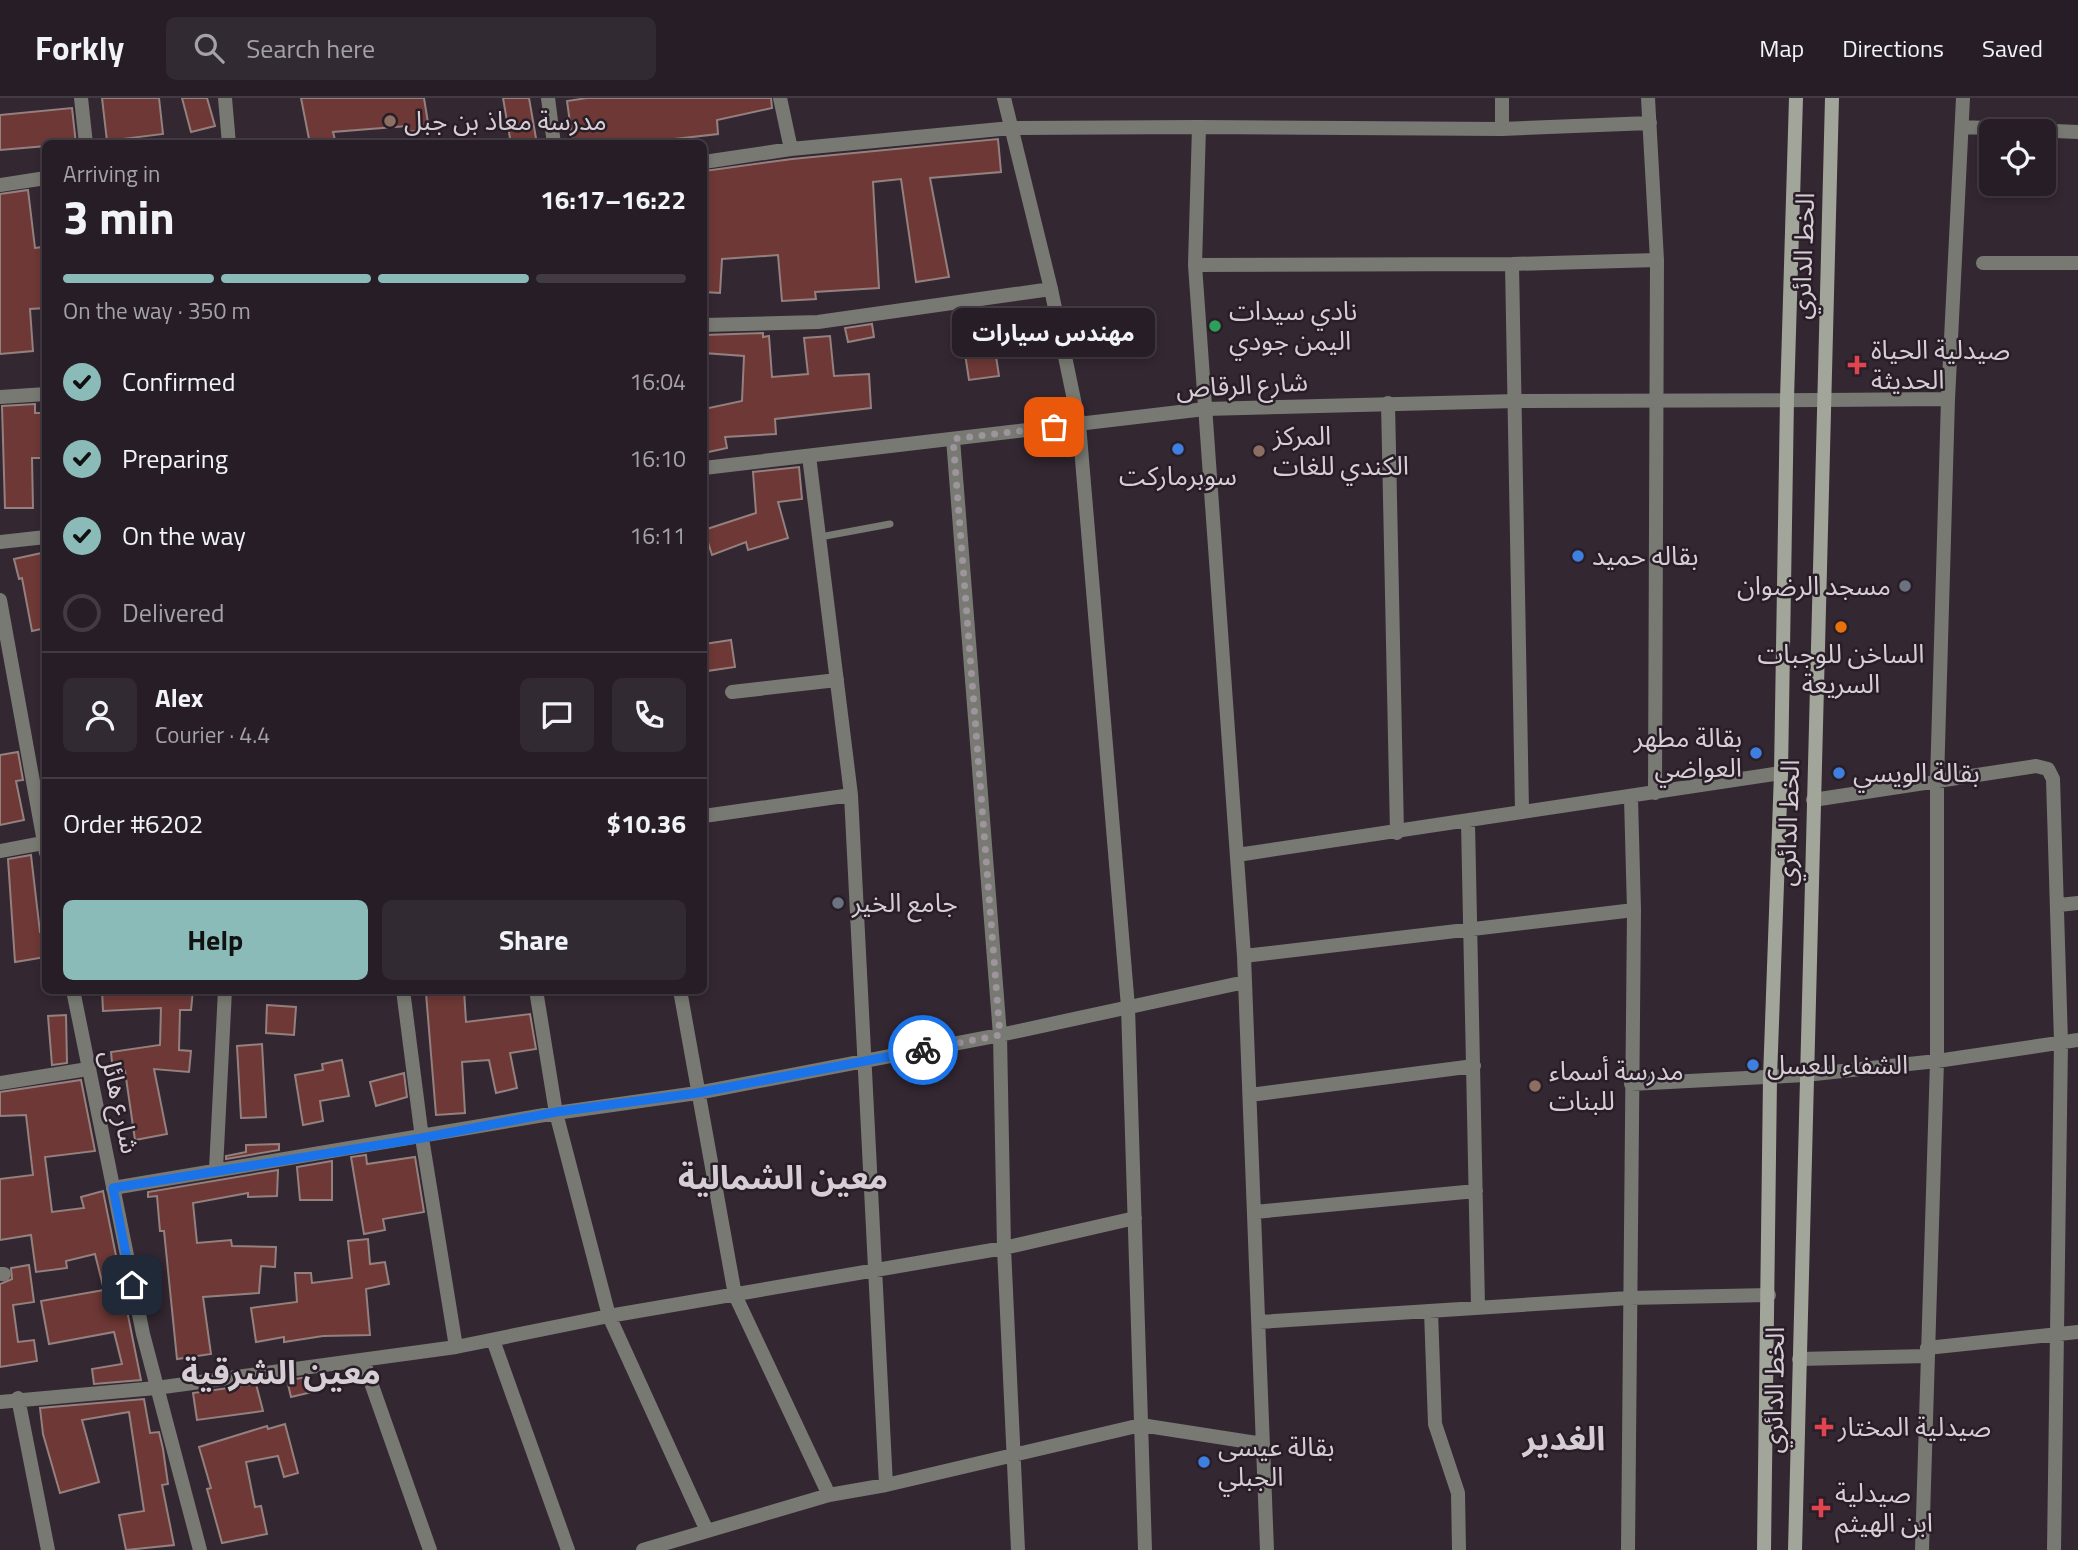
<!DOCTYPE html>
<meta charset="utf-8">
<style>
body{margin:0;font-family:"Titillium Web","Noto Sans Arabic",sans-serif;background:#322a32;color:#f1f3f6;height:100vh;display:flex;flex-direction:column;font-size:26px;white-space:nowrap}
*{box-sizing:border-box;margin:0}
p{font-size:23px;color:#a4a2a7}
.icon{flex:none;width:38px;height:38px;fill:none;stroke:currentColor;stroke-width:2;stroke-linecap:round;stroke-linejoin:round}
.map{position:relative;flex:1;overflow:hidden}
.side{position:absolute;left:42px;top:42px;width:665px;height:854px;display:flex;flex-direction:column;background:#261d26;border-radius:10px;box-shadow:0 4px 10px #0003,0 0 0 2px #423b43}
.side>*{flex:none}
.tools{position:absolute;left:1979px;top:21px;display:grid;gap:14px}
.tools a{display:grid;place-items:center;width:77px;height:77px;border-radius:10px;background:#261d26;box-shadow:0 4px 10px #0003,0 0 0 2px #423b43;font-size:35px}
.pin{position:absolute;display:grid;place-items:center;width:60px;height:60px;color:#fff;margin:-30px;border-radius:14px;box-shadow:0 4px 10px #0006}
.courier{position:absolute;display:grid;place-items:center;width:70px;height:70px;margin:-35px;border:5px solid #1a73e8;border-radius:50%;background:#fff;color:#222;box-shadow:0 2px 9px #0007}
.bubble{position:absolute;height:49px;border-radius:10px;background:#261d26;box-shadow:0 4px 10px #0003,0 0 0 2px #423b43;font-size:23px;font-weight:700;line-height:49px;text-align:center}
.overview em{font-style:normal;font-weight:700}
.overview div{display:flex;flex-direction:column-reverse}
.overview{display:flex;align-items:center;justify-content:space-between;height:119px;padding:0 21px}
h1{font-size:46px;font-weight:700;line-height:52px}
.bar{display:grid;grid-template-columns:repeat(4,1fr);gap:10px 7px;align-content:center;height:84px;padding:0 21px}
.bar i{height:9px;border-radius:5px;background:#423b43}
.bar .selected{background:#8bbbb9}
.bar p{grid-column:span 4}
.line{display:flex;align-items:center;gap:18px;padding:0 21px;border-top:2px solid #423b43}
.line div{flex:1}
.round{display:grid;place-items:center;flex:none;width:74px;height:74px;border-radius:10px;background:#322a32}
ol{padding:0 21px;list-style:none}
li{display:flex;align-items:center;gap:21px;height:77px}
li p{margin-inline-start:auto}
li .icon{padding:7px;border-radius:50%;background:#8bbbb9;color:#111;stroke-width:4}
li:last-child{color:#a4a2a7}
li i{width:38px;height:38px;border:4px solid #423b43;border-radius:50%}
.cta{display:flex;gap:14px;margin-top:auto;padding:14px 21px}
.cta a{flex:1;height:80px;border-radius:10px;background:#8bbbb9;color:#111;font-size:28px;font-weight:700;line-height:80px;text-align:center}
.cta a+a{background:#322a32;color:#f1f3f6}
header{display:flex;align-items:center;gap:42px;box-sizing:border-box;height:98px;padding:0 35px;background:#261d26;border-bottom:2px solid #423b43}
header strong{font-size:33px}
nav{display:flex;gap:38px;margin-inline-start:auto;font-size:24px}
.search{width:490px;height:63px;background:#322a32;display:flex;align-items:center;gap:18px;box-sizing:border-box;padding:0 24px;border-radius:10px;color:#a4a2a7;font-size:26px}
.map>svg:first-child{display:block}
</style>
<header>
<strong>Forkly</strong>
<div class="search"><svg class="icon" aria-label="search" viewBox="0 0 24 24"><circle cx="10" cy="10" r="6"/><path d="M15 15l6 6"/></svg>Search here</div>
<nav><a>Map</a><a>Directions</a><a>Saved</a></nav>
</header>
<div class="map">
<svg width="2078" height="1452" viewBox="0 0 2078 1452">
<rect width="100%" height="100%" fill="#332732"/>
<path fill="#6d3835" stroke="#94807e" stroke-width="2" d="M102 0H159L163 36 107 43Z
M182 0H207L215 28 191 34Z
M301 0H424L429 31 408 34 407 28 333 34 336 46H310Z
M503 0H529L537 46H511Z
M587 0H771L772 10 717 22 718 36 630 46H573L567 3Z
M72 10 76 46H46V48L0 52V17Z
M998 41 1001 74 930 80 949 179 916 184 901 81 873 84 879 190 815 194 816 201 782 203 778 157 722 161 720 195 704 194V73L792 61Z
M28 92 35 150 43 149 46 210 30 211 33 253 0 256V96Z
M990 218 999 278 969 282 960 223Z
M872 226 874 239 848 244 845 230Z
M763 235V239L769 238 772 279 808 276 804 240 830 238 834 278 869 276 871 310 775 321 776 336 725 339 727 350 704 355V311L742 303 744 258 704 255V237Z
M35 306V315H46V360H32L33 410H5L2 308Z
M799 369 802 401 778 404 788 440 748 452 746 444 712 457 704 432 756 415 753 374Z
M46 454V530L32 533 22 480 19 481 14 461Z
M731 542 735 569 707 573 704 546Z
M18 654 23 682 16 683 24 722 0 727V657Z
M31 757 40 834H46V859L15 864 8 761Z
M102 892H193L191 912H180L179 952 191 953 189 974 154 971 167 1036 135 1042 125 973 113 975 111 954 160 947 161 910 103 913Z
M464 892 466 924 530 916 536 951 510 955 517 990 496 995 489 962 462 964 465 1015 436 1017 426 895Z
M267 907 296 909 294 937 266 935Z
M66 917 67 965 52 967 48 918Z
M262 946 266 1019 241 1020 237 948Z
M342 962 349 998 320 1003 323 1023 303 1027 295 977 323 972 322 966Z
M404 975 407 999 376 1008 370 984Z
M81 982 95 1053 45 1059 52 1114 84 1110 81 1099 103 1093 141 1282 94 1286 92 1271 122 1266 114 1234 49 1246 41 1203 104 1192 95 1156 66 1163 67 1170 36 1174 31 1137 0 1142V1081L33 1077 26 1017 0 1018V994Z
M279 1046V1052L226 1061V1058L246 1054V1047Z
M366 1057 367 1066 415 1059 424 1114 383 1121 385 1132 364 1136 351 1059Z
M332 1063V1102H300L297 1069Z
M278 1072 277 1098 248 1099V1095L193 1105 197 1145 231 1142 232 1148 276 1149 275 1169 261 1168 259 1195 203 1199 211 1256 177 1261 164 1133H160L157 1098 148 1099V1094Z
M368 1141 370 1166 385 1164 389 1186 366 1191 370 1237 323 1238 284 1244V1239L256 1244 251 1210 297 1204 295 1175H311L312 1185 352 1180 348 1143Z
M29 1167 34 1204 13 1207 18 1244 34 1242 37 1263 0 1269V1186L12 1181 11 1170Z
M308 1279 312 1294 291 1299 287 1282Z
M256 1286 263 1313 197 1322 193 1295Z
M144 1301 150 1335 159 1334 163 1351 168 1386 162 1387 174 1447 126 1452 119 1417 144 1413 129 1314 82 1322 99 1384 60 1395 43 1336 40 1310Z
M285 1326 298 1375 284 1379 278 1358 246 1364 255 1409 261 1408 267 1436 222 1445 207 1391 211 1390 199 1349 267 1328 268 1331Z"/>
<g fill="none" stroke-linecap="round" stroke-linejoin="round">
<path stroke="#777972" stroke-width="7" d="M820 439 890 426"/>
<path stroke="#777972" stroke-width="14" d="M81 0 86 46
M225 0 229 46
M548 0 554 46
M780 0 791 51
M1004 0 1051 191 1079 326 1128 909 1145 1452
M1648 0 1657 162 1655 695
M1962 29 2078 34
M1502 31V0
M704 64 791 51 1011 30 1199 29
M0 87 46 80
M1983 165H2078
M1512 166 1522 713
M1195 167 1512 166 1657 162
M704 227 818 224 1051 191
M0 299 46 296
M1822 302 1948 301
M1388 305 1397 735
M953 341 1000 937 1004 1150 1018 1452
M809 358 851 697 886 1387
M732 594 837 582
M1813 702 2036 668 2048 671 2053 681 2061 944 2054 1452
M704 718 851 697
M1468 725 1478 1209
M0 753 43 745
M1237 757 1781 675
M2059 807 2078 805
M1244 858 1634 812
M403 892 422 1040 456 1249
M536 892 556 1015 609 1218 707 1433
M680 892 735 1197 829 1397
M0 985 88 971
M1631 986 1805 977 1937 963 2078 942
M1250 997 1474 968
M216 1071 225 892
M113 1090 556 1015 697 995 1000 937 1245 884
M1255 1114 1476 1093
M0 1176H4
M1431 1213 1435 1326 1458 1395 1459 1452
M1259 1224 1629 1200 1769 1197
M493 1242 568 1452
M1927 1250 2078 1234
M1799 1261 1927 1258
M363 1262 430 1452
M18 1300 48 1452
M0 1304 156 1290 456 1249 609 1218 1004 1150 1135 1120
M643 1452 829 1397 886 1387 1141 1327 1263 1346
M1267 1452 1244 858 1195 167 1199 29 1502 31 1650 25
M1628 1452 1634 812 1631 700
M1922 1452 1937 963V683L1948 301 1963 0"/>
<path stroke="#777972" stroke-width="14" d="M704 370 1205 311 1517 303 1822 302
M0 444 46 439
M0 502 46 755
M73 892 143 1236 200 1452"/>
<path stroke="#a2a599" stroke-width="14" d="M1764 1452 1770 980 1781 675 1787 301 1796 0
M1795 1452 1832 0"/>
</g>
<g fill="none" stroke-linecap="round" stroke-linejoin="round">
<path stroke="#9d949c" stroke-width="7" stroke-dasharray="0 12.6" d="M923 952 1000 937 953 341 1054 329"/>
<path stroke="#1a73e8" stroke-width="9" d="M132 1187 113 1090 422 1040 556 1014 697 995 923 952"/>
</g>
<g fill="#8d6e63" stroke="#291e28" stroke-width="2.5">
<circle cx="390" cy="23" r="7"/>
<circle cx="1259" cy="353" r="7"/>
<circle cx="1535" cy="988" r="7"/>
</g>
<circle fill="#2e9e5b" stroke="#291e28" stroke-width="2.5" cx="1215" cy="228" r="7"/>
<g fill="#e0444e" stroke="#291e28" stroke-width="2.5">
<path d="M1853.5 256.5h7v7h7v7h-7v7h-7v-7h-7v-7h7z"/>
<path d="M1820.5 1318.5h7v7h7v7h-7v7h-7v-7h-7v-7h7z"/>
<path d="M1817.5 1399.5h7v7h7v7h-7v7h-7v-7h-7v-7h7z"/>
</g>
<g fill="#3f7fe0" stroke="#291e28" stroke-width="2.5">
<circle cx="1178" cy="351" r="7"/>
<circle cx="1578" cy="458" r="7"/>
<circle cx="1756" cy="655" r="7"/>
<circle cx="1839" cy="675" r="7"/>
<circle cx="1753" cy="967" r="7"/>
<circle cx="1204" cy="1364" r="7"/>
</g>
<g fill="#6b7280" stroke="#291e28" stroke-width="2.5">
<circle cx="1905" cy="488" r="7"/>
<circle cx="838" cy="805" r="7"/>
</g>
<circle fill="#e8710a" stroke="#291e28" stroke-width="2.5" cx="1841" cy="529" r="7"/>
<g text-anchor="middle" stroke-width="5" stroke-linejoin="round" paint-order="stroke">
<g font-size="26" fill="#d6ced5" stroke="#291e28" text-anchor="start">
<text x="404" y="32">مدرسة معاذ بن جبل</text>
<text x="1229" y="222">نادي سيدات<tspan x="1229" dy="30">اليمن جودي</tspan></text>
<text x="1871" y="261">صيدلية الحياة<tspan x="1871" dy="30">الحديثة</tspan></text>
<text x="1273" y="347">المركز<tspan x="1273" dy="30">الكندي للغات</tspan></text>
<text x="1178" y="387" text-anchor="middle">سوبرماركت</text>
<text x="1592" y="467">بقاله حميد</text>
<text x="1891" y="497" text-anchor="end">مسجد الرضوان</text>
<text x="1841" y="565" text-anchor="middle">الساخن للوجبات<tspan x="1841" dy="30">السريعة</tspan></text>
<text x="1742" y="649" text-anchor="end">بقالة مطهر<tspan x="1742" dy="30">العواضي</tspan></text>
<text x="1853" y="684">بقالة الويسي</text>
<text x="852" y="814">جامع الخير</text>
<text x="1767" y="976">الشفاء للعسل</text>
<text x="1549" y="982">مدرسة أسماء<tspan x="1549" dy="30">للبنات</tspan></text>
<text x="1838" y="1338">صيدلية المختار</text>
<text x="1218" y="1358">بقالة عيسى<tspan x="1218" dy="30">الجبلي</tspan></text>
<text x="1835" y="1404">صيدلية<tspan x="1835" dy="30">ابن الهيثم</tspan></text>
</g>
<g font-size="26" fill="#d6ced5" stroke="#291e28">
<text transform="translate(1803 158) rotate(-88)" y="9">الخط الدائري</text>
<text transform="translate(1242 287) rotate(-3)" y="9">شارع الرقاص</text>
<text transform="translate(1788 725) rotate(-88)" y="9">الخط الدائري</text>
<text transform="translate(120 1004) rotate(78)" y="9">شارع هائل</text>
<text transform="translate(1774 1292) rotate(-89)" y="9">الخط الدائري</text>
</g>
<g font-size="33" font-weight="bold" fill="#d6ced5" stroke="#291e28">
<text x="783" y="1091">معين الشمالية</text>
<text x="281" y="1286">معين الشرقية</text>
<text x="1564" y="1352">الغدير</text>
</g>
</g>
</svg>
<div class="tools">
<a><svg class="icon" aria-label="locate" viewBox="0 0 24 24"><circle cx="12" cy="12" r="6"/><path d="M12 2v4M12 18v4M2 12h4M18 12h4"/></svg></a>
</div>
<div class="pin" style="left:1054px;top:329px;background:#ea580c"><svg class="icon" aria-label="bag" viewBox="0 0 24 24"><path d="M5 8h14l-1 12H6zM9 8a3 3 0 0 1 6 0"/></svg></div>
<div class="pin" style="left:132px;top:1187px;background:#1f2937"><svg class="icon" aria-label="home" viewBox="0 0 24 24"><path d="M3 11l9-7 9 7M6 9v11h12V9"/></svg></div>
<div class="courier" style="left:923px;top:952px"><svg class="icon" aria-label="bike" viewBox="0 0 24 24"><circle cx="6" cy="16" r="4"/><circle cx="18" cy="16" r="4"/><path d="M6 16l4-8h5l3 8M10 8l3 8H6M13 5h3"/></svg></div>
<div class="bubble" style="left:952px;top:210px;width:203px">مهندس سيارات</div>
<section class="side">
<div class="overview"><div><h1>3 min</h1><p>Arriving in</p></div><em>16:17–16:22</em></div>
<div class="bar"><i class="selected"></i><i class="selected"></i><i class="selected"></i><i></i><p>On the way · 350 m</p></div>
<ol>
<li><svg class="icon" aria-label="check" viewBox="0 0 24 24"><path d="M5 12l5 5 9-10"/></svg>Confirmed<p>16:04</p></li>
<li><svg class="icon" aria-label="check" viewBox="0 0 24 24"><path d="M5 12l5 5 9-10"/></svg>Preparing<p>16:10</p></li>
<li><svg class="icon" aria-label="check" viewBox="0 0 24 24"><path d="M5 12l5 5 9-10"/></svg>On the way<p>16:11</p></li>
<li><i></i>Delivered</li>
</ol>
<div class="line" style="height:126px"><a class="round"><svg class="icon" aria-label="person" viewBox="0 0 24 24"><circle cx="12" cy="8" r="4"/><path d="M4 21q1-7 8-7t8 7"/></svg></a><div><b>Alex</b><p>Courier · 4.4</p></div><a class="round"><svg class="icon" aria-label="chat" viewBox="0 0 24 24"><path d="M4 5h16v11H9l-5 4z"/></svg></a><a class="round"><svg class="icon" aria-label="phone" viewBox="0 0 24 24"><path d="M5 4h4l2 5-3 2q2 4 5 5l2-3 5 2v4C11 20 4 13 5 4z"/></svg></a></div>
<div class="line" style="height:91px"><div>Order #6202</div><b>$10.36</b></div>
<div class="cta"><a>Help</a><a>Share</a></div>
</section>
</div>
